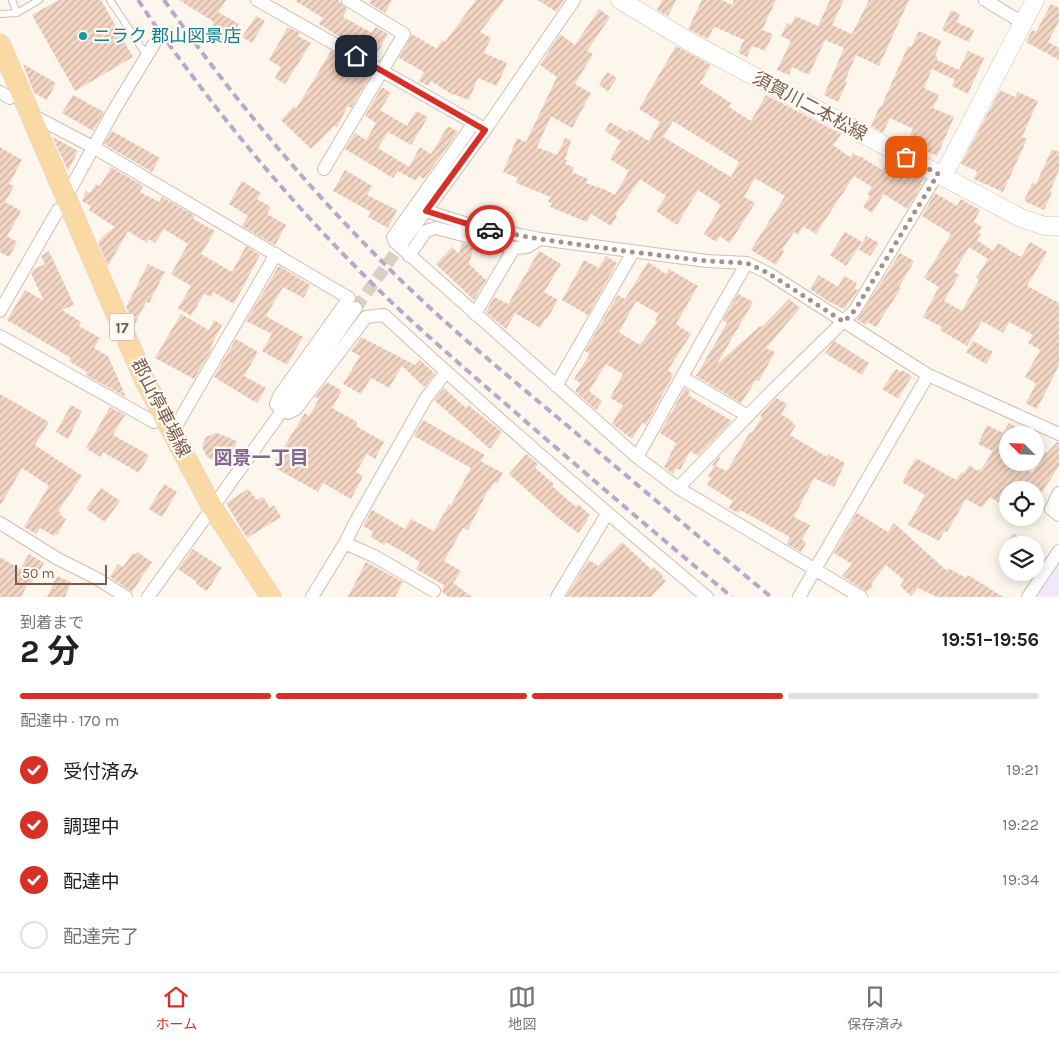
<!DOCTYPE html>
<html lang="ja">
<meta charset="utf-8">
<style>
body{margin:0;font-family:Karla,"Noto Sans JP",sans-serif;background:#f6f6f6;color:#202124;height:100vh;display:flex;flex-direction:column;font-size:19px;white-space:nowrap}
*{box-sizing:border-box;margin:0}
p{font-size:16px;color:#757577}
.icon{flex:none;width:28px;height:28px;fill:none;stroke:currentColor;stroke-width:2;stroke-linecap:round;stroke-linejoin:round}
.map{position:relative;height:597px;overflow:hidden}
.panel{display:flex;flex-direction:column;background:#fff;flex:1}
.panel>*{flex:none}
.needle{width:32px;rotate:294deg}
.controls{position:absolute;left:999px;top:426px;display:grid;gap:10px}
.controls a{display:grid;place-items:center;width:45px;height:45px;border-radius:50%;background:#fff;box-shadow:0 2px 12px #0003;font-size:25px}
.scale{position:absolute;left:15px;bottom:12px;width:92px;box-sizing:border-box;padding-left:5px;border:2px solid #7a5c4d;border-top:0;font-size:14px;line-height:18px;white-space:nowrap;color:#7a5c4d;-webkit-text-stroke:4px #fffaf3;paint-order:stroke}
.pin{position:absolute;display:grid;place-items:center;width:42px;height:42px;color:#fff;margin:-21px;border-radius:10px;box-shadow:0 2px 8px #0006}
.courier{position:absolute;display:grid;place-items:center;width:50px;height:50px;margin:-25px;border:4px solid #d93025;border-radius:50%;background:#fff;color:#222;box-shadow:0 1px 6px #0007}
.overview em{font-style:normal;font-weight:700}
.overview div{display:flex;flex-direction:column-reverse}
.overview{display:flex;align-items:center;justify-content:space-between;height:85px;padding:0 20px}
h1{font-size:32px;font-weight:700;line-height:38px}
.bar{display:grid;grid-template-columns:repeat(4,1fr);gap:8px 5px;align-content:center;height:60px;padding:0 20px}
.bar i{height:6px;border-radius:4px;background:#e0e0e0}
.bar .active{background:#d93025}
.bar p{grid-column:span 4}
ol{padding:0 20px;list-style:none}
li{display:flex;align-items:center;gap:15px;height:55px}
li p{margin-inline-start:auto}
li .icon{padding:5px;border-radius:50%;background:#d93025;color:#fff;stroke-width:4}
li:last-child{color:#757577}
li i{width:28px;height:28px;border:2px solid #e0e0e0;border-radius:50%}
.tab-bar{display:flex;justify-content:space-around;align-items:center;height:70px;border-top:1px solid #e0e0e0;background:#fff;font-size:14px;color:#757577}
.tab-bar a{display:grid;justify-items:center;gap:2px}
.tab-bar .active{color:#d93025}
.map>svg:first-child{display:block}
</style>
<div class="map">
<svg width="1059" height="597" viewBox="0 0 1059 597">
<defs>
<pattern id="building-hatch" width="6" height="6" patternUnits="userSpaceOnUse" patternTransform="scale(1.25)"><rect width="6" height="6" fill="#f3d5c3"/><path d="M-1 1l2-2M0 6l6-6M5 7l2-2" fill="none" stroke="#cab0a1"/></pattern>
</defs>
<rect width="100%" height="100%" fill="#fdf6ec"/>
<path fill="#f3e8fa" d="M1059 558V597H1033Z"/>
<path fill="url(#building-hatch)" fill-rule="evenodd" d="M59 0H101L133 57 75 91 32 15Z
M179 0H226L218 12 239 24 227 44 208 32 214 22Z
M294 0H338L347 9 343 17 372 33 376 27 388 34 377 53 356 40 353 45 319 24 323 18Z
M371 0H392L385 13 369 3Z
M476 0H504L480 32 491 38 484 53 507 63 497 86 478 78 469 100 453 94V95L431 81 428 86 419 81 424 72 399 58 412 34 437 49 442 40 445 42Z
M538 0H564L556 12Z
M662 0H676L668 16 657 10Z
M702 0H722L732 5 734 0H776L762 30 773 34 765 51 752 46 747 57 738 53 744 40 715 27 714 29 713 28 708 39 688 29Z
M830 0H844L832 25 852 34 869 0H909L879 66 856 55 845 81 847 82 838 102 824 95 844 48 825 40 809 75 792 67 789 75 777 70 791 41 781 36 787 23 791 25 795 16 818 26Z
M1051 4 1059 8V21L1048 42 1059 48V60L1026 42 1032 30 1036 32Z
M599 9 610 17 587 51 593 54 575 84 591 93 572 128 551 116 537 147 557 155 565 138 571 140 565 160H567L565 164 574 167 572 172 588 179 586 183 606 190 615 195 629 171 610 159 621 141 605 131 610 122 627 132 629 129 649 141 660 122 639 109 676 46 711 65 700 83 731 103 729 107 751 121 766 95 841 134 833 145 850 157 853 153 859 157 860 156 882 170 889 160 924 178 920 184H922L907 209 884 194 872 213 863 207 870 196 867 194 872 187 854 176 816 234 803 226 798 235 794 232 782 250 784 251 776 265 751 250 785 196 755 178 744 197 755 203 730 243 720 236 716 242 704 234 721 205 698 190 677 225 656 211 666 196 640 179 615 215 617 216 611 226 591 214 587 222 550 207 552 203 548 202 551 197 516 183 518 178 503 172 517 138 526 142 557 77 540 65 560 34 575 45ZM673 121 739 162 731 177 663 137Z
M951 10 960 14 956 22 974 30 969 42 942 30Z
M256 16 265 21 252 43 242 37Z
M288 27 300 33 298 36 311 43 285 84 275 78 281 67 269 60Z
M919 31 941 41 935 56 938 57 937 60 959 70 968 51 984 58 968 94 952 86 955 80 932 69 924 88 939 95 933 108 954 117 937 156 918 147 917 151 906 145 913 129 890 118 883 133 871 126 880 106 881 107 908 46 911 47Z
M331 51 371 74 351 108 348 106 337 127 334 126 311 149 281 120 294 106 296 109Z
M23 64 56 83 47 100 34 93Z
M607 72 617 78 608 91 599 85Z
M382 87 391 93 380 110 407 126 416 111 428 117 411 145 388 132 378 148 409 167 420 147 431 154 448 126 458 132 424 179 419 176 416 181 398 171 393 178 345 149 355 133 366 140 376 123 365 116Z
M1000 90 1015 97 1018 92 1038 101 1022 137 1027 139 1003 192 974 179 977 171 961 164Z
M73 95 104 112 93 131 62 113Z
M112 131 160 158 152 172 104 144Z
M53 137 78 151 68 171 54 140Z
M0 147 22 160 9 184 14 186 5 202 21 211 7 236 17 242 9 257 0 252Z
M1052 149 1059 152V170L1050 191 1052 192 1044 210 1024 201 1032 183 1036 184Z
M111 167 143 186 140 192 159 202 162 197 195 216 193 219 215 231 201 254 232 272 246 246 260 255 234 304 213 292 212 297 204 294 191 316 178 308 191 286 171 274 188 244 164 229 155 243 149 239 147 243 128 231 108 266 98 243 102 237 115 227 89 210 91 206 82 201 86 191 90 193 96 184 100 186Z
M345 170 372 186 367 195 397 210 388 228 368 217 371 212 333 191Z
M242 181 261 193 257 199 271 207 267 214 286 225 275 245 242 226 248 216 229 204Z
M935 193 957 206 961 199 980 210 974 222 982 227 978 233 981 234 977 240 993 251 998 243 1021 257 1030 242 1047 252 1027 286 1059 303V365L1037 409 1026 403 1036 384 1035 383 1025 377 1040 350 1028 343 1033 335 1009 322 1003 333 982 321 967 346 940 330 942 327 923 317 939 287 924 278 951 234 922 216ZM969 247 988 259 976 278 979 280 962 311 944 301 959 275 954 272Z
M845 232 862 242 846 266 830 255Z
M866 236 879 243 870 256 859 250Z
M462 243 474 246 469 264 486 280 474 300 436 264 452 247 459 254Z
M49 251 74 305 62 310 81 322 79 326 100 338 94 348 108 356 126 397 86 375 87 372 69 361 71 358 7 320 25 290 44 301 31 273 34 269 45 264 41 256Z
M539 251 561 264 544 292 558 300 547 319 546 318 540 328 515 313 506 329 486 312 494 297 508 304Z
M900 253 914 261 899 287 901 288 876 327 868 322 866 325 857 320Z
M606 256 617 263 588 315 562 300 584 260 599 268Z
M648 262 666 274 669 269 698 286 676 324 691 334 668 370 673 375 671 379 646 425 642 423 632 439 612 424 623 405 610 398 623 374 606 364 589 391 602 401 596 410 575 391 581 383 574 379 590 354 585 351 618 295 625 299ZM636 301 659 314 655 320 657 322 640 345 619 332Z
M148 264 165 272 149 303 146 302 135 324 126 307Z
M279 266 310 285 304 298 283 287 266 316 303 337 287 365 262 351 272 334 246 321Z
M819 275 838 287 844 276 857 283 854 288 858 290 844 309 826 300 810 289Z
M738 294 753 302 717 364 760 326 762 327 789 299 800 308 766 348 775 352 759 381 756 380 741 403 696 376 727 323 723 320Z
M181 314 209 330 214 320 222 325 211 346 213 347 194 379 155 358Z
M361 337 415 365 420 360 435 374 424 387 402 366 389 388 371 378 361 394 343 384 360 356 351 351Z
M236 339 258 352 244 376 266 388 257 403 214 377Z
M834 341 869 363 862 375 825 353Z
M973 341 993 352 986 364 966 352Z
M896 369 901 372 902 370 912 376 898 399 882 389Z
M327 382 342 391 332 408 357 422 356 426 384 442 375 459 367 454 356 472 363 476 351 499 323 483 318 492 272 466 305 413 309 416 319 399 315 397Z
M444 388 466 408 468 405 502 432 490 449 434 400Z
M685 388 690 392 688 395 732 421 698 456 690 451 680 470 676 468 673 474 664 467 676 443 660 433Z
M0 394 49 422 35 445 82 476 58 511 62 513 60 515 66 519 57 535 55 534 54 536 40 528 36 534 24 527 49 486 22 468 0 506Z
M776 398 787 404 781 414 793 422 792 423 796 425 790 435 827 457 828 454 845 463 834 487 814 478 794 517 810 525 802 540 806 543 801 552 787 544 790 537 740 510 738 513 729 508 733 501 707 485 711 478 708 476 714 466 712 465 721 455 716 466 727 471 750 432 752 433 762 417 760 416 763 412Z
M71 405 82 411 68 439 56 432Z
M110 407 125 415 113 435 149 455 139 473 103 452 100 457 86 448Z
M423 420 485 455 480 461 503 473 497 484 494 482 489 491 488 490 468 530 463 528 444 561 461 571 453 583 472 597H449L442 592 444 585 416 569 420 562 386 542 384 545 371 537 373 532 363 526 372 510 405 529 411 519 434 531 449 504 451 505 471 468 414 436Z
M1009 423 1028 435H1006L1008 462H1016L1032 473 1046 452 1047 453 1057 442H1059V466L1035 503V490H1008V501L1004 506 990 497 982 508 966 499 947 532 944 531 939 541 908 525 925 495 902 482 916 458 956 480 962 472 964 473 969 465 978 471 979 469 981 470 993 451 978 444 987 425 1003 433Z
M217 433 237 441 227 466 207 457 202 447 206 437Z
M526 454 538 464 535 468 554 484 552 486 576 507 578 504 590 515 587 518 588 520 578 533 557 517 509 474Z
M164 484 177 492 162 517 149 509Z
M101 488 120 501 105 522 86 509Z
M248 489 257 500 263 497 270 508 274 505 281 517 247 538 226 503Z
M857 513 888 532 894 523 947 571 948 568 966 578 968 575 1003 597H937L918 588 911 596 900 586 904 580 886 565 871 584 873 586 867 592 842 576 852 564 834 553Z
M1014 533 1027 545H1004Z
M622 542 652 570 654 567 663 576 662 578 666 581 651 597H566L589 560 598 566Z
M193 549 222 568 207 591 196 584 197 582 178 569Z
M137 552 152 562 132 592 110 577 118 564 123 567 133 553 136 555Z
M29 554 44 563 35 578 31 583 29 582 21 597H0V557L20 569Z
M366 562 403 582 395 597H348Z
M57 576 71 582 65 597H47Z"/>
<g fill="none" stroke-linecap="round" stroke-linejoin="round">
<path stroke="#dcd0c4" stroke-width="12" stroke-dasharray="12 6" stroke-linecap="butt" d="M356 308 403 242"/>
<defs>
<path id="lane" d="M110 0 147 56
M17 13 39 0
M0 14 17 13 12 0"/>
<path id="street" d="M257 0 481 127
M985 0 1023 23
M0 92 10 98
M30 114 93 147 349 298 279 396 276 404 283 411 288 413 296 409 366 317 384 315C489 412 597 505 707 597
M474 123 393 237 395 242 637 457 678 488 861 597
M324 169 404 34 348 0
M66 197 114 110 154 44
M426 211 474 226 540 239 707 261 747 263 768 273 928 375 1059 434
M403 242 485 130 574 0
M409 256 426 231 436 228 514 248 527 247 540 239
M0 311 58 210
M475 314 514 248
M0 336 154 422
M683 378 748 416
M556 386 633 252
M172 433 276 254
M637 457C674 392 709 327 747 263
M678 488 766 397 855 310 938 173
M1059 493 1051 509 1059 515
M0 523 58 559 96 578 126 597
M345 543 376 557 434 591
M148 597 356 308
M312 597 345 543 356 521 426 398 446 372
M557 597 607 514
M799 597 928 375
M1028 597 1059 551"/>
<path id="secondary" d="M620 0 690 42 1021 218 1045 226H1059
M943 176 1035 0"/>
<path id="primary" d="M0 44 145 381 212 507 271 597"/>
</defs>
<use href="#lane" stroke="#d1beb0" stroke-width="8"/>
<use href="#street" stroke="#d1beb0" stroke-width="14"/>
<use href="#secondary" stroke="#d6c0b0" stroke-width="19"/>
<use href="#primary" stroke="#dad1cd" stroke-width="21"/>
<use href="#lane" stroke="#fff" stroke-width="6"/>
<use href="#street" stroke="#fff" stroke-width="12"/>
<use href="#secondary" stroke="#fff" stroke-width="18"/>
<use href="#primary" stroke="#fbd9a5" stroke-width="20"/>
<path stroke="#b9a8c9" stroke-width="4" stroke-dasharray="8 5" stroke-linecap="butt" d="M138 0C159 32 182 62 205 93 260 165 320 233 385 296 432 341 482 383 531 426 598 484 664 541 732 597
M164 0C237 104 319 202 411 290 458 335 508 376 557 417 628 477 699 537 771 597"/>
</g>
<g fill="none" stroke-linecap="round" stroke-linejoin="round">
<path stroke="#a89285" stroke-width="5" stroke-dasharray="0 9" d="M490 230 540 239 633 252 707 261 747 263 768 273 844 322 855 310 938 174 906 157"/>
<path stroke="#d93025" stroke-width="6" d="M356 56 485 130 426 211 474 226 490 230"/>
</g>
<circle fill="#0f9aa8" stroke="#fffaf3" stroke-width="2" cx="83" cy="36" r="5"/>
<g text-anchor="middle" stroke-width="4.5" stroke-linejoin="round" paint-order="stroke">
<rect fill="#fffaf3" stroke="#a28b7f" stroke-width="1" x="109.5" y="313.5" width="25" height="27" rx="4"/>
<g font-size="16" font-weight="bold" fill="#7a5c4d">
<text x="122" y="333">17</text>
</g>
<g font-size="18" fill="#0d838f" stroke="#fffaf3" text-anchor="start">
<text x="93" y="42">ニラク 郡山図景店</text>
</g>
<g font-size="18" fill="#7a5c4d" stroke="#fffaf3">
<text transform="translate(810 106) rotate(28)" y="6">須賀川二本松線</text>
<text transform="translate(161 408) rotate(63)" y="6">郡山停車場線</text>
</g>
<g font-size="19" font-weight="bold" fill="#846695" stroke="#fffaf3">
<text x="261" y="464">図景一丁目</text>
</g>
</g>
</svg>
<div class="controls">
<a><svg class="needle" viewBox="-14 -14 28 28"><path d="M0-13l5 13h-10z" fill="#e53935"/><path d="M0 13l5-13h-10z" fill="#757577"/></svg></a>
<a><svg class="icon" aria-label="locate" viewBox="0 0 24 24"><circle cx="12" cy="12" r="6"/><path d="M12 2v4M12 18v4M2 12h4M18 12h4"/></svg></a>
<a><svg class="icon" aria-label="layers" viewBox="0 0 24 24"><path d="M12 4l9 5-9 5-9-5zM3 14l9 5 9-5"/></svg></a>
</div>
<div class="scale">50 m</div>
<div class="pin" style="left:906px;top:157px;background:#ea580c"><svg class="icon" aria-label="bag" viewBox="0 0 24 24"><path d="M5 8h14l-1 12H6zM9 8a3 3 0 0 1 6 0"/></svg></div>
<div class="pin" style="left:356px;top:56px;background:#1f2937"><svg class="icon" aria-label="home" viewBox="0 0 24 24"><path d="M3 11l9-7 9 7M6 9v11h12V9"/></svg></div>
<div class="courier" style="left:490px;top:230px"><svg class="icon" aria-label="car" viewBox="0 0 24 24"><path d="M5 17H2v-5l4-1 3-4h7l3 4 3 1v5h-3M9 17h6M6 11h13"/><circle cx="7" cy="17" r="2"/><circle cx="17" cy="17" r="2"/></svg></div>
</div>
<section class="panel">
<div class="overview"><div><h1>2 分</h1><p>到着まで</p></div><em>19:51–19:56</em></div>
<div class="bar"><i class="active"></i><i class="active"></i><i class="active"></i><i></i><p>配達中 · 170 m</p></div>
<ol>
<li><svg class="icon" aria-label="check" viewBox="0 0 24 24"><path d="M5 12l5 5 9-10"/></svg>受付済み<p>19:21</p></li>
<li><svg class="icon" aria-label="check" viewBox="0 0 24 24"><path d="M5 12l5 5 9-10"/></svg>調理中<p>19:22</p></li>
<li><svg class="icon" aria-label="check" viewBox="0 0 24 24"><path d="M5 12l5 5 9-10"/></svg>配達中<p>19:34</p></li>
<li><i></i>配達完了</li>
</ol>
</section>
<nav class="tab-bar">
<a class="active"><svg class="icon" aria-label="home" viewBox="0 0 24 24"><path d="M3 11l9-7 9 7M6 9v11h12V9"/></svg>ホーム</a>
<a><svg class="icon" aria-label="map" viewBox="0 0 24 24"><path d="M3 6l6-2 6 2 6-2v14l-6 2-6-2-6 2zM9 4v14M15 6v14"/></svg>地図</a>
<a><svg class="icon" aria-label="saved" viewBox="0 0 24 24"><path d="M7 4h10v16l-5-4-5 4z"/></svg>保存済み</a>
</nav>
